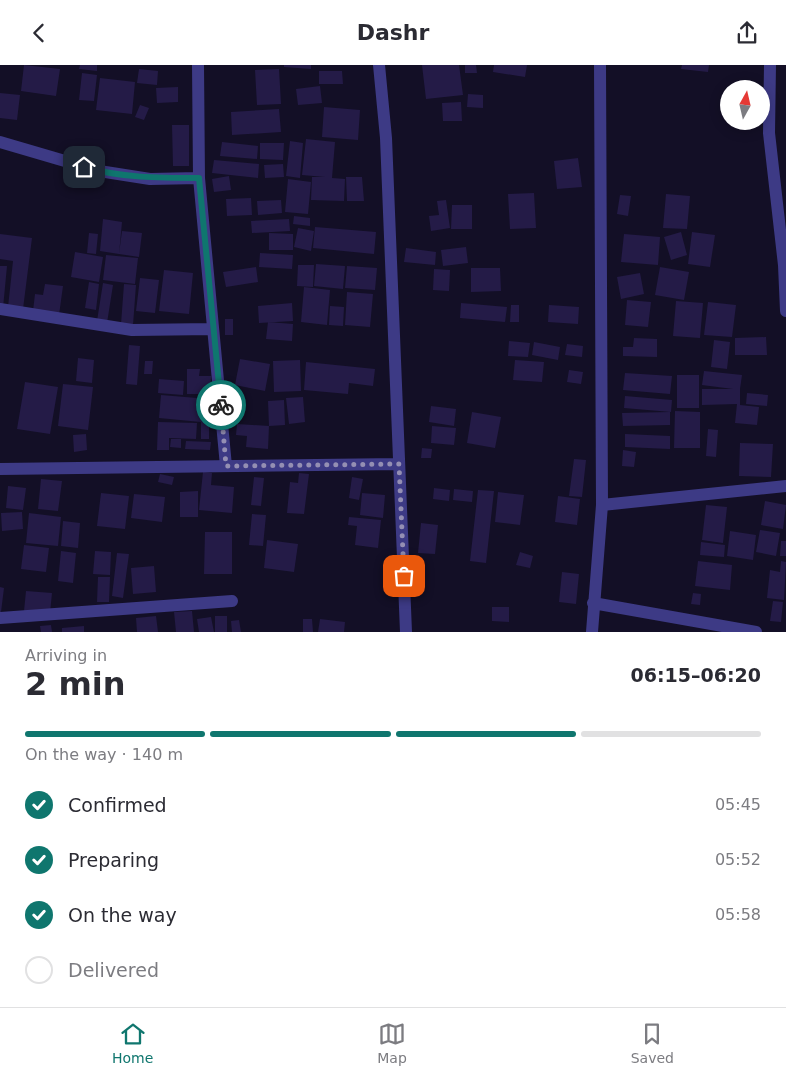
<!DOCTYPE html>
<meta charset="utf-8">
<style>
body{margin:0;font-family:"DejaVu Sans",sans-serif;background:#f2f2f3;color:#2b2b33;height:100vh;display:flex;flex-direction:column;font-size:19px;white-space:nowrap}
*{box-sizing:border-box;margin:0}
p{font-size:16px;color:#7c7c81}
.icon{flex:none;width:28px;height:28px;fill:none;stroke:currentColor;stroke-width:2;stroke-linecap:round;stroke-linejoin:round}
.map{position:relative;height:567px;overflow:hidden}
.panel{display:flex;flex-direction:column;background:#fff;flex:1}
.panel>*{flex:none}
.needle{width:32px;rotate:8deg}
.controls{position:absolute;left:720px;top:15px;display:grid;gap:10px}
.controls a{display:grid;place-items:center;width:50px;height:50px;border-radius:50%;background:#fff;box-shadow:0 2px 12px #0003;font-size:25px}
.pin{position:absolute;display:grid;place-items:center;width:42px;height:42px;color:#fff;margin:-21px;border-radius:10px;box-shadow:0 2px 8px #0006}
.courier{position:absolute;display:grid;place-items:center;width:50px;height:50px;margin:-25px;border:4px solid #0f766e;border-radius:50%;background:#fff;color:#222;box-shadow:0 1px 6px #0007}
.headline em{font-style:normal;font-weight:800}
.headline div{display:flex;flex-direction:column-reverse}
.headline{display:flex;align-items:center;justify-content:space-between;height:85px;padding:0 25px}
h1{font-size:32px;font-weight:800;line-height:38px}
.bar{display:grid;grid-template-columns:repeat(4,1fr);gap:8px 5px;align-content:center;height:60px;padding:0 25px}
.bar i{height:6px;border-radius:4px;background:#e1e1e2}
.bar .on{background:#0f766e}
.bar p{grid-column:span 4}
ol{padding:0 25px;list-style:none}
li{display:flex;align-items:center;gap:15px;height:55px}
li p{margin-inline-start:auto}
li .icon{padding:5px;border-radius:50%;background:#0f766e;color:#fff;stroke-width:4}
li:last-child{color:#7c7c81}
li i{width:28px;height:28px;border:2px solid #e1e1e2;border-radius:50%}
header{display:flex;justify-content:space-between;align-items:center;height:65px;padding:0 25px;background:#fff;font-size:22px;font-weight:800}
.tabs{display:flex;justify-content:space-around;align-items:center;height:70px;border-top:1px solid #e1e1e2;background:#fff;font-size:14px;color:#7c7c81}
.tabs a{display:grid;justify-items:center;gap:2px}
.tabs .on{color:#0f766e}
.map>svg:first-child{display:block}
</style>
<header><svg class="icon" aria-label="back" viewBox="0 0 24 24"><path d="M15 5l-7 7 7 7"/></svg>Dashr<svg class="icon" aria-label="share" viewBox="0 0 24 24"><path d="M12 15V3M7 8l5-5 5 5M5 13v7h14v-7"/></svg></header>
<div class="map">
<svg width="786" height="567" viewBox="0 0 786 567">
<rect width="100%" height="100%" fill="#130f26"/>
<path fill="#241b47" d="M24 0 60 4 56 31 21 26Z
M80 0H97V6L79 4Z
M284 0H311V4L284 2Z
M422 0H459L463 30 426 34Z
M465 0H476L477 8H465Z
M494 0H527L525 12 493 7Z
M682 0H709L708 7 681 4Z
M139 4 158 6 157 20 137 18Z
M279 4 281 39 257 40 255 5Z
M319 6H342L343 19H319Z
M82 8 97 10 94 36 79 35Z
M100 13 135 17 132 49 96 45Z
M320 21 322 38 298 40 296 24Z
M178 22V37L157 38 156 23Z
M0 28 20 30 17 55 0 53Z
M468 29 483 30V43L467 42Z
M461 37 462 56H443L442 38Z
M140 40 149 43 144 55 135 52Z
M324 42 360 45 358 75 322 72Z
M279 44 281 67 232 70 231 47Z
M172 60H189V101H173Z
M306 74 335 77 332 113 345 114 344 136 311 135 312 112H325L302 110Z
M290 76 303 78 300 113 286 111Z
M222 77 258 81 257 94 220 91Z
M260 78H284L283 95 260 94Z
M578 93 582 122 557 124 554 96Z
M214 95 259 99 258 113 212 108Z
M283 99 284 112 265 113 264 100Z
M229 111 231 125 214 127 212 114Z
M346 112H362L364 136H347Z
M288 114 311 117 308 149 285 147Z
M534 128 536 163 510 164 508 129Z
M666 129 690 131 687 164 663 163Z
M620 130 631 131 628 151 617 149Z
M251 133 252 150 227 151 226 134Z
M281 135 282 148 258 150 257 136Z
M446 135 450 163 431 166 429 151 439 150 437 136Z
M452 140H472V164H451Z
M294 151 310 153V161L293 159Z
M103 154 122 157 119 189 100 186Z
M289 154 290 166 252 168 251 156Z
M315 162 376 167 374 189 313 183Z
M298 163 314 166 311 186 294 182Z
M122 166 142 168 139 192 119 189Z
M681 167 687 190 671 195 664 172Z
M692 167 715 170 710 202 688 199Z
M89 168 98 169 96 189 87 188Z
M269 168 293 169V185H269Z
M0 169 32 173 23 244 8 242 13 196 0 194Z
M624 169 660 172 658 200 621 197Z
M466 182 468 198 443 201 441 185Z
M406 183 436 187 435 200 404 197Z
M75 187 103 192 99 217 71 212Z
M260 188 293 190 292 204 259 202Z
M106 190 138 193 135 219 103 215Z
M316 199 345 201 343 224 314 221Z
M298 200H314L313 222 297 221Z
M0 201H7L3 243H0Z
M347 201 377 203 375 225 345 223Z
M256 202 258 217 226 222 223 207Z
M660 202 689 207 684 235 655 230Z
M471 203H500L501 226 471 227Z
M434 204 450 205 449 226 433 225Z
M164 205 193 208 189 249 159 246Z
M640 208 644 229 621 234 617 212Z
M140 213 159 215 155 248 136 246Z
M89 217 99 219 96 245 85 243Z
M103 218 113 220 107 258 97 256Z
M45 219 63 221 59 250 33 246 35 229 43 230Z
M124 219 136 220 133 260 121 259Z
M304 222 330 225 327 260 301 257Z
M347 227 373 229 370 262 345 260Z
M627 235 651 237 648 262 625 260Z
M676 236 703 238 700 273 673 271Z
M708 237 736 240 732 272 704 270Z
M292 238 293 256 259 258 258 241Z
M461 238 507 242 505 257 460 253Z
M511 240H519V257H510Z
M549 240 579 242 578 259 548 257Z
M330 241 344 242 343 261 329 260Z
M225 254H233V270H225Z
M268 257 293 259 292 276 266 274Z
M766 272 767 290H735V273Z
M634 273 657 274V292L623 291V282H633Z
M714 275 730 277 727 304 711 302Z
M509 276 530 278 528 292 508 291Z
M534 277 560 282 558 295 532 290Z
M567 279 583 281 582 292 565 290Z
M129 280 140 281 137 320 126 319Z
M78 293 94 295 92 318 76 316Z
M240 294 270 299 265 326 235 320Z
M300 295 301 326 274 327 273 296Z
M515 295 544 297 542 317 513 315Z
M145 296H153L152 309H144Z
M306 297 375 304 373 321 349 318 348 329 304 325Z
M187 304H200L199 311H211L210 329H187Z
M569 305 583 307 581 319 567 317Z
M704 306 742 310 740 324V340L759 342 757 360 735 358 737 339 702 340V324H733L702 320Z
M625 308 672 311 670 329 623 325Z
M677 310H699V343H677Z
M159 314 184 316 183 330 158 328Z
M25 317 58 322 50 369 17 364Z
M63 319 93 322 88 365 58 361Z
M747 328 768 330 767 341 746 339Z
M161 330 197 333 196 342 209 343V374H201V357L159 353Z
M625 331 672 335 671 347 624 343Z
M303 332 305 357 289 359 286 333Z
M284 335 285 360 269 361 268 336Z
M431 341 456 344 454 361 429 357Z
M675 346 700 347V383H674Z
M472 347 501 352 495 383 467 378Z
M670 347V360L623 361 622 348Z
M158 357 197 358 196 374 169 373V385H157Z
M237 359 269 361 268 384 246 382 247 371 236 370Z
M432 361 456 363 454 380 431 378Z
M708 364 718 365 716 392 706 391Z
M86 369 87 385 74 387 73 370Z
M625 369 670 371V384L625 382Z
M171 374H181V383L170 382Z
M186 376 211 377 210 385 185 384Z
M740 378 773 379 771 412 739 411Z
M422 383 432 384 431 393H421Z
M623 385 636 387 634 402 622 401Z
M574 394 586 395 582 432 569 431Z
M203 407 212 408 211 420 234 422 232 448 199 445Z
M299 408 309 409 304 449 287 448 290 417 298 418Z
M160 409 174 412 172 420 158 417Z
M254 412 264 413 261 441 251 440Z
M352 412 363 414 359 435 349 433Z
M41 414 62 416 58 446 38 444Z
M8 421 26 423 23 445 6 443Z
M434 423 450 425 449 436 433 434Z
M454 424 473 426 472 437 453 435Z
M478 425 494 426 486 498 470 496Z
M198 426V452H180V427Z
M498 427 524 430 520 460 495 457Z
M101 428 129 431 125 464 97 461Z
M362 428 385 430 383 453 360 450Z
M134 429 165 432 162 457 131 453Z
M558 431 580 434 577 460 555 457Z
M765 436 786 440 783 464 761 460Z
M706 440 727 442 723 478 702 475Z
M22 447 23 464 2 466 1 448Z
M29 448 61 452 58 481 26 478Z
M252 449 266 450 263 481 249 480Z
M349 452 381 455 378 483 355 480 357 461 348 460Z
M63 456 80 458 78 483 61 481Z
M421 458 438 460 435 489 418 488Z
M760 465 780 468 776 491 756 487Z
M730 466 756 470 753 495 727 491Z
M205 467H232V509H204Z
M267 475 298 479 294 507 264 503Z
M781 476H786V491H780Z
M701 477 725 480 724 492 700 490Z
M24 480 49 483 46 507 21 504Z
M61 486 76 488 73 518 58 516Z
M95 486 111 487 110 510 93 509Z
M520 487 533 491 530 503 516 500Z
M117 488 129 489 123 533 112 531Z
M698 496 732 500 730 525 695 521Z
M781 496 786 497 784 535 767 533 770 505 780 507Z
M154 501 156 527 133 529 131 503Z
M562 507 579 509 576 539 559 537Z
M98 512H110L109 537H97Z
M0 522 4 523 1 547H0Z
M26 526 52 528 50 548 24 546Z
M693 528 701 529 700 540 691 539Z
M773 536 783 537 781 557 770 556Z
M492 542H509V557L492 556Z
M192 546 194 567H176L174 547Z
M156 551 158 567H137L136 553Z
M215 551H227V567H215Z
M211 552 214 567H199L197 554Z
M303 554H312L313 567H303Z
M320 554 345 557 344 567H318Z
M239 555 241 567H232L231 556Z
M51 560 52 567H41L40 561Z
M84 561V567H62V563Z"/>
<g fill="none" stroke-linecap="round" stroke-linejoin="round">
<path stroke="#3d3a85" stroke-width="12" d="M198 0 199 113 226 401
M379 0 386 73 406 567
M770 0 769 68 784 200 786 246
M0 77 99 106 150 114 199 113
M0 244 132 265 213 264
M0 404 399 399
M602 440 786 421
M593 538 756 567
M0 553 232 536
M592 567 602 440 600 0"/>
</g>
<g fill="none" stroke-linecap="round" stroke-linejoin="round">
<path stroke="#948fb3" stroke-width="5" stroke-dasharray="0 9" d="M221 340 226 401 399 399 404 511"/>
<path stroke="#0f766e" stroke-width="6" d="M84 102C121 113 160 113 199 113L221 340"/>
</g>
</svg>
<div class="controls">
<a><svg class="needle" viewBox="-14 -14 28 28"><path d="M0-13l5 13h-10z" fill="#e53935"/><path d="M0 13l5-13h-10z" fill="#7c7c81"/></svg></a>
</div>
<div class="pin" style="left:404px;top:511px;background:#ea580c"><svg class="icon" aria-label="bag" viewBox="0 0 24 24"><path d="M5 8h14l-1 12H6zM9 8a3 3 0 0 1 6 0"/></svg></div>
<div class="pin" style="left:84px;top:102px;background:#1f2937"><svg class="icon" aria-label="home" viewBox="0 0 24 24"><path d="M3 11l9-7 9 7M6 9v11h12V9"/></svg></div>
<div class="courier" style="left:221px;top:340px"><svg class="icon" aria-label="bike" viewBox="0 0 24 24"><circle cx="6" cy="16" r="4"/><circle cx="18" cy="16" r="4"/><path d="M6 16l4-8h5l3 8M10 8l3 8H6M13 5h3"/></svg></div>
</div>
<section class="panel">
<div class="headline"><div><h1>2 min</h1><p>Arriving in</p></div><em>06:15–06:20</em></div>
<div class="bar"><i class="on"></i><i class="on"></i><i class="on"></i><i></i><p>On the way · 140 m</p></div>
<ol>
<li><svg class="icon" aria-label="check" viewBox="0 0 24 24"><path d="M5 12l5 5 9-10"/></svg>Confirmed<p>05:45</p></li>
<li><svg class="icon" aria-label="check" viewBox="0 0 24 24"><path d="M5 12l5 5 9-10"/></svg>Preparing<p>05:52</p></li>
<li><svg class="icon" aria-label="check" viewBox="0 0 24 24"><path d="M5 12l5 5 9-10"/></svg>On the way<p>05:58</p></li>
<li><i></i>Delivered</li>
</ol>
</section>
<nav class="tabs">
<a class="on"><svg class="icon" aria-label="home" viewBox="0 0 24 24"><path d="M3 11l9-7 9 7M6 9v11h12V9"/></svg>Home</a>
<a><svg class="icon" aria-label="map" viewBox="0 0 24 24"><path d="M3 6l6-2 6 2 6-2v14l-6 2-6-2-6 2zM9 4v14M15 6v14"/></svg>Map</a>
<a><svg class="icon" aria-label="saved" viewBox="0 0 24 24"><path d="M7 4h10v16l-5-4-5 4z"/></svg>Saved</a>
</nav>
